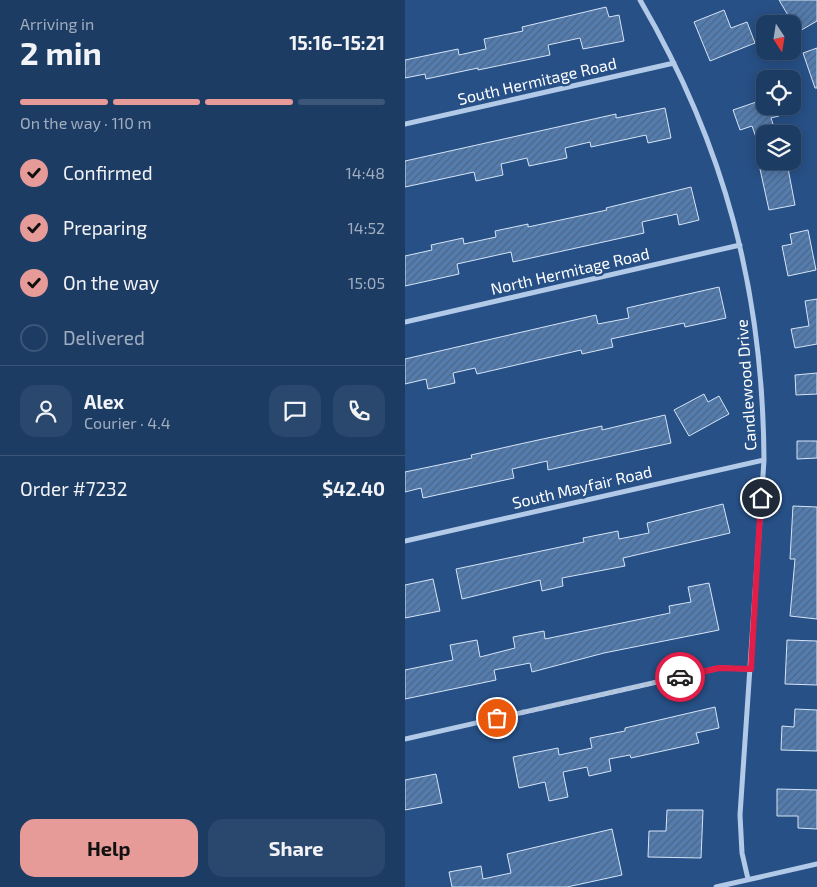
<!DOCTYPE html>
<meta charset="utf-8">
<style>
body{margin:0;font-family:"Exo 2",sans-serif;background:#2a476d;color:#f1f3f6;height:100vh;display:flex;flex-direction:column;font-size:19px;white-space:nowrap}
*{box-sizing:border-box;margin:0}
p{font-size:16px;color:#a0adbf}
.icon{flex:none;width:28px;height:28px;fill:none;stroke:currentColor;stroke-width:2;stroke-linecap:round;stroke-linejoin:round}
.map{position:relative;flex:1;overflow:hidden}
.side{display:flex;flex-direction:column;background:#1d3c64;width:405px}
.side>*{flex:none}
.needle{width:32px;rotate:168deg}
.fabs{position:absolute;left:351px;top:15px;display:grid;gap:10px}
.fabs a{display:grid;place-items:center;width:45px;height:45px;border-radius:10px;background:#1d3c64;box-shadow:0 2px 12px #0003,0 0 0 1px #3b5678;font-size:25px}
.pin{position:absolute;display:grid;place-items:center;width:42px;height:42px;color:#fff;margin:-21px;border:2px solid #fff;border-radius:50%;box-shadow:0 1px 5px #0007}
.courier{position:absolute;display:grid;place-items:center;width:50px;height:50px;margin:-25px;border:4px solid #e11d48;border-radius:50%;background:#fff;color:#222;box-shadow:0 1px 6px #0007}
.headline em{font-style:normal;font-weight:700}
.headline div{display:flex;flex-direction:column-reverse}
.headline{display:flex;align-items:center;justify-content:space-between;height:85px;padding:0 20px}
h1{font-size:32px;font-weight:700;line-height:38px}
.bar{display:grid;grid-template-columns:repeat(4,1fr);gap:8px 5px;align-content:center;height:60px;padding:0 20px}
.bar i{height:6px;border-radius:4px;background:#3b5678}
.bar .current{background:#e69b98}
.bar p{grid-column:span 4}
.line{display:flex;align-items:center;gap:12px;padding:0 20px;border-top:1px solid #3b5678}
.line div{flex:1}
.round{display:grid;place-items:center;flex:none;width:52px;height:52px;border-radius:15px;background:#2a476d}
ol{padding:0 20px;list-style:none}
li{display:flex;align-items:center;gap:15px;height:55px}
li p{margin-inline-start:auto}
li .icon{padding:5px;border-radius:50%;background:#e69b98;color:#111;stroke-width:4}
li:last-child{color:#a0adbf}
li i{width:28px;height:28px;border:2px solid #3b5678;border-radius:50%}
.action{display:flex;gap:10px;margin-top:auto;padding:10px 20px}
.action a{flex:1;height:58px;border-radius:15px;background:#e69b98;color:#111;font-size:20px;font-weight:700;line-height:58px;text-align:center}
.action a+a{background:#2a476d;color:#f1f3f6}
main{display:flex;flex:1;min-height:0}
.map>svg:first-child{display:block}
</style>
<main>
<section class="side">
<div class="headline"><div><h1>2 min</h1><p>Arriving in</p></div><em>15:16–15:21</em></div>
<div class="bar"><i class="current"></i><i class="current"></i><i class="current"></i><i></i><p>On the way · 110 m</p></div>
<ol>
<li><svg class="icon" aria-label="check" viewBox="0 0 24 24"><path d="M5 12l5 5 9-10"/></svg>Confirmed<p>14:48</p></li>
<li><svg class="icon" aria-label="check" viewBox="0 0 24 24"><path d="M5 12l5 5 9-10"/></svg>Preparing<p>14:52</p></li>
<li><svg class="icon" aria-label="check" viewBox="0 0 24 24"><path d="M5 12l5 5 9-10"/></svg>On the way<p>15:05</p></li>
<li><i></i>Delivered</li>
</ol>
<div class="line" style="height:90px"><a class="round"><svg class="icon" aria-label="person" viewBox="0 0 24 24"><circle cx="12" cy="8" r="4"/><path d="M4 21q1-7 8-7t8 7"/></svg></a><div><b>Alex</b><p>Courier · 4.4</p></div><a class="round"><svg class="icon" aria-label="chat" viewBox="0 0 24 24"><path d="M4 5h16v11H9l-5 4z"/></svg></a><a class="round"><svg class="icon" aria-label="phone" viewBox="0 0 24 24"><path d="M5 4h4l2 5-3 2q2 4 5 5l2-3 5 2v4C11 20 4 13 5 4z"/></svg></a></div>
<div class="line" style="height:65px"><div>Order #7232</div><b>$42.40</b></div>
<div class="action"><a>Help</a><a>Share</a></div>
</section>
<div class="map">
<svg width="412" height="887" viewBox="0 0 412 887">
<defs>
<pattern id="building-hatch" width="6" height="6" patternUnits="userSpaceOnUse" patternTransform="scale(1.25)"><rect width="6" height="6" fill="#537caf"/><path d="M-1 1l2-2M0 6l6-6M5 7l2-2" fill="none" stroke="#506682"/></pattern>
</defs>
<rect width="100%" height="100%" fill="#275086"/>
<path fill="url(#building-hatch)" stroke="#d5e4f6" d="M374 0H412V21L393 32Z
M201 7 204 17 214 15 219 41 178 49 175 38 143 45 145 55 73 70V68L21 79 20 74 0 78V60L53 49 54 55 81 49 79 39 118 31 117 27Z
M319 10 326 28 342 22 350 43 305 61 289 22Z
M412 48V88H410L398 53Z
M360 99V106H371L374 116 366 118 371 133 360 134V137L352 140 347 126 335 130 328 110Z
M260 108 266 138 243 143 241 135 186 147 185 142 160 148 162 158 124 166 122 158 96 164 98 175 71 181 69 172 0 187V161L211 114V118Z
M382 163 390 205 364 210 355 169Z
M286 187 294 220 274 225 272 214 237 222 239 233 108 262 106 252 52 264 54 274 0 286V256L27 250 26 245 58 238 59 244 91 237 90 231 123 224V227L202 210 201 208Z
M403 230 411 270 383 276 377 246 387 244 385 234Z
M314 287 321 318 280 327 279 323 206 339 208 347 177 354 176 350 72 374 70 368 48 373 50 383 23 389 21 379 0 384V359L191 315 193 324 224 318 222 308Z
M412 299V344L390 348 386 329 404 326 400 301Z
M412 373V394L391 395 390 375Z
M299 394 303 402 314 396 324 414 284 436 269 410Z
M260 415 266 443 143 470 142 461 107 469 109 478 18 498 16 488 0 492V472L67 458 66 455 115 444 197 426V430Z
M392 441H412V458L392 459Z
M318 504 325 533 218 558 220 566 157 578 158 586 137 591 135 580 57 599 51 569 179 542 178 538 213 531 214 539 244 533 242 523Z
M388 506 412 507V619L385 616 390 559H385Z
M28 579 35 611 0 618V585Z
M304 583 314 630 199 653 127 672 125 663 89 670 91 680 0 699V670L48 660 45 645 72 640 75 657 110 648 108 637 139 631 140 639 265 613 264 606 286 602 283 587Z
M382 640 412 641V685L380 684Z
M310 707 314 728 291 733 294 743 226 758 225 755 204 759 206 771 184 776 182 767 158 772 163 797 144 801 140 782 114 788 108 757 153 748 154 755 187 748 185 738 220 731V728Z
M390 709 412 710V751L376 750 377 726 389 727Z
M31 774 37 803 0 810V780Z
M372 789 412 790V829L393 828V816H372Z
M262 810H298L296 858 243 857 244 831H261Z
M207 829 217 875 162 887H47L44 872 76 866 78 879 106 873 102 854Z"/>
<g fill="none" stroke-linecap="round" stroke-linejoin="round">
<path stroke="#b2cae8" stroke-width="5" d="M235 0C320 146 358 291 359 460L335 815 337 853 343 879
M0 124 269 63
M0 322 335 245
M0 541 359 460
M0 739 314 668 346 669
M311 887 412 864"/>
</g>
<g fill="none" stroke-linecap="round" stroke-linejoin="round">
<path stroke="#b3c2d5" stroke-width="5" stroke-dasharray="0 9" d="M92 718 275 677"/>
<path stroke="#e11d48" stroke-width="6" d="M275 677 314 668 346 669 356 498"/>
</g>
<g text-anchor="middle" stroke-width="5" stroke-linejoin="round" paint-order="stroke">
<g font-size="16" fill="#fff" stroke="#275086">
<text transform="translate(132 81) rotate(-13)" y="6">South Hermitage Road</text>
<text transform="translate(165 271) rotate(-13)" y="6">North Hermitage Road</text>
<text transform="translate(341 385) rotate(-94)" y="6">Candlewood Drive</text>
<text transform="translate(177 487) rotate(-13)" y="6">South Mayfair Road</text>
</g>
</g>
</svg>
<div class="fabs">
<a><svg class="needle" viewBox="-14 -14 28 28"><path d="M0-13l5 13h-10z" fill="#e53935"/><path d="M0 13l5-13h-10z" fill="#a0adbf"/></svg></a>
<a><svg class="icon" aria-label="locate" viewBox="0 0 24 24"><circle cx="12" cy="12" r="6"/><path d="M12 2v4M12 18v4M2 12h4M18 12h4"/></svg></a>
<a><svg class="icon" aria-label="layers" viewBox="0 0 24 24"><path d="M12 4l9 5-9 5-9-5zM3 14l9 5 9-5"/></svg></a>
</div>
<div class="pin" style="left:92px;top:718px;background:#ea580c"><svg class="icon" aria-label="bag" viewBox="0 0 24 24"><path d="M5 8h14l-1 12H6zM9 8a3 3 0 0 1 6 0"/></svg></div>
<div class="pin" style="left:356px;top:498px;background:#1f2937"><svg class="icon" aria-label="home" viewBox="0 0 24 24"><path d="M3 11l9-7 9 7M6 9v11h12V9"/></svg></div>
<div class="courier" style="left:275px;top:677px"><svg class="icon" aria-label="car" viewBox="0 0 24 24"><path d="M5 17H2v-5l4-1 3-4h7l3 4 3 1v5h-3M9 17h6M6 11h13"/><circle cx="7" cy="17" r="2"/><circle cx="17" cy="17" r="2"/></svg></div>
</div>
</main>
